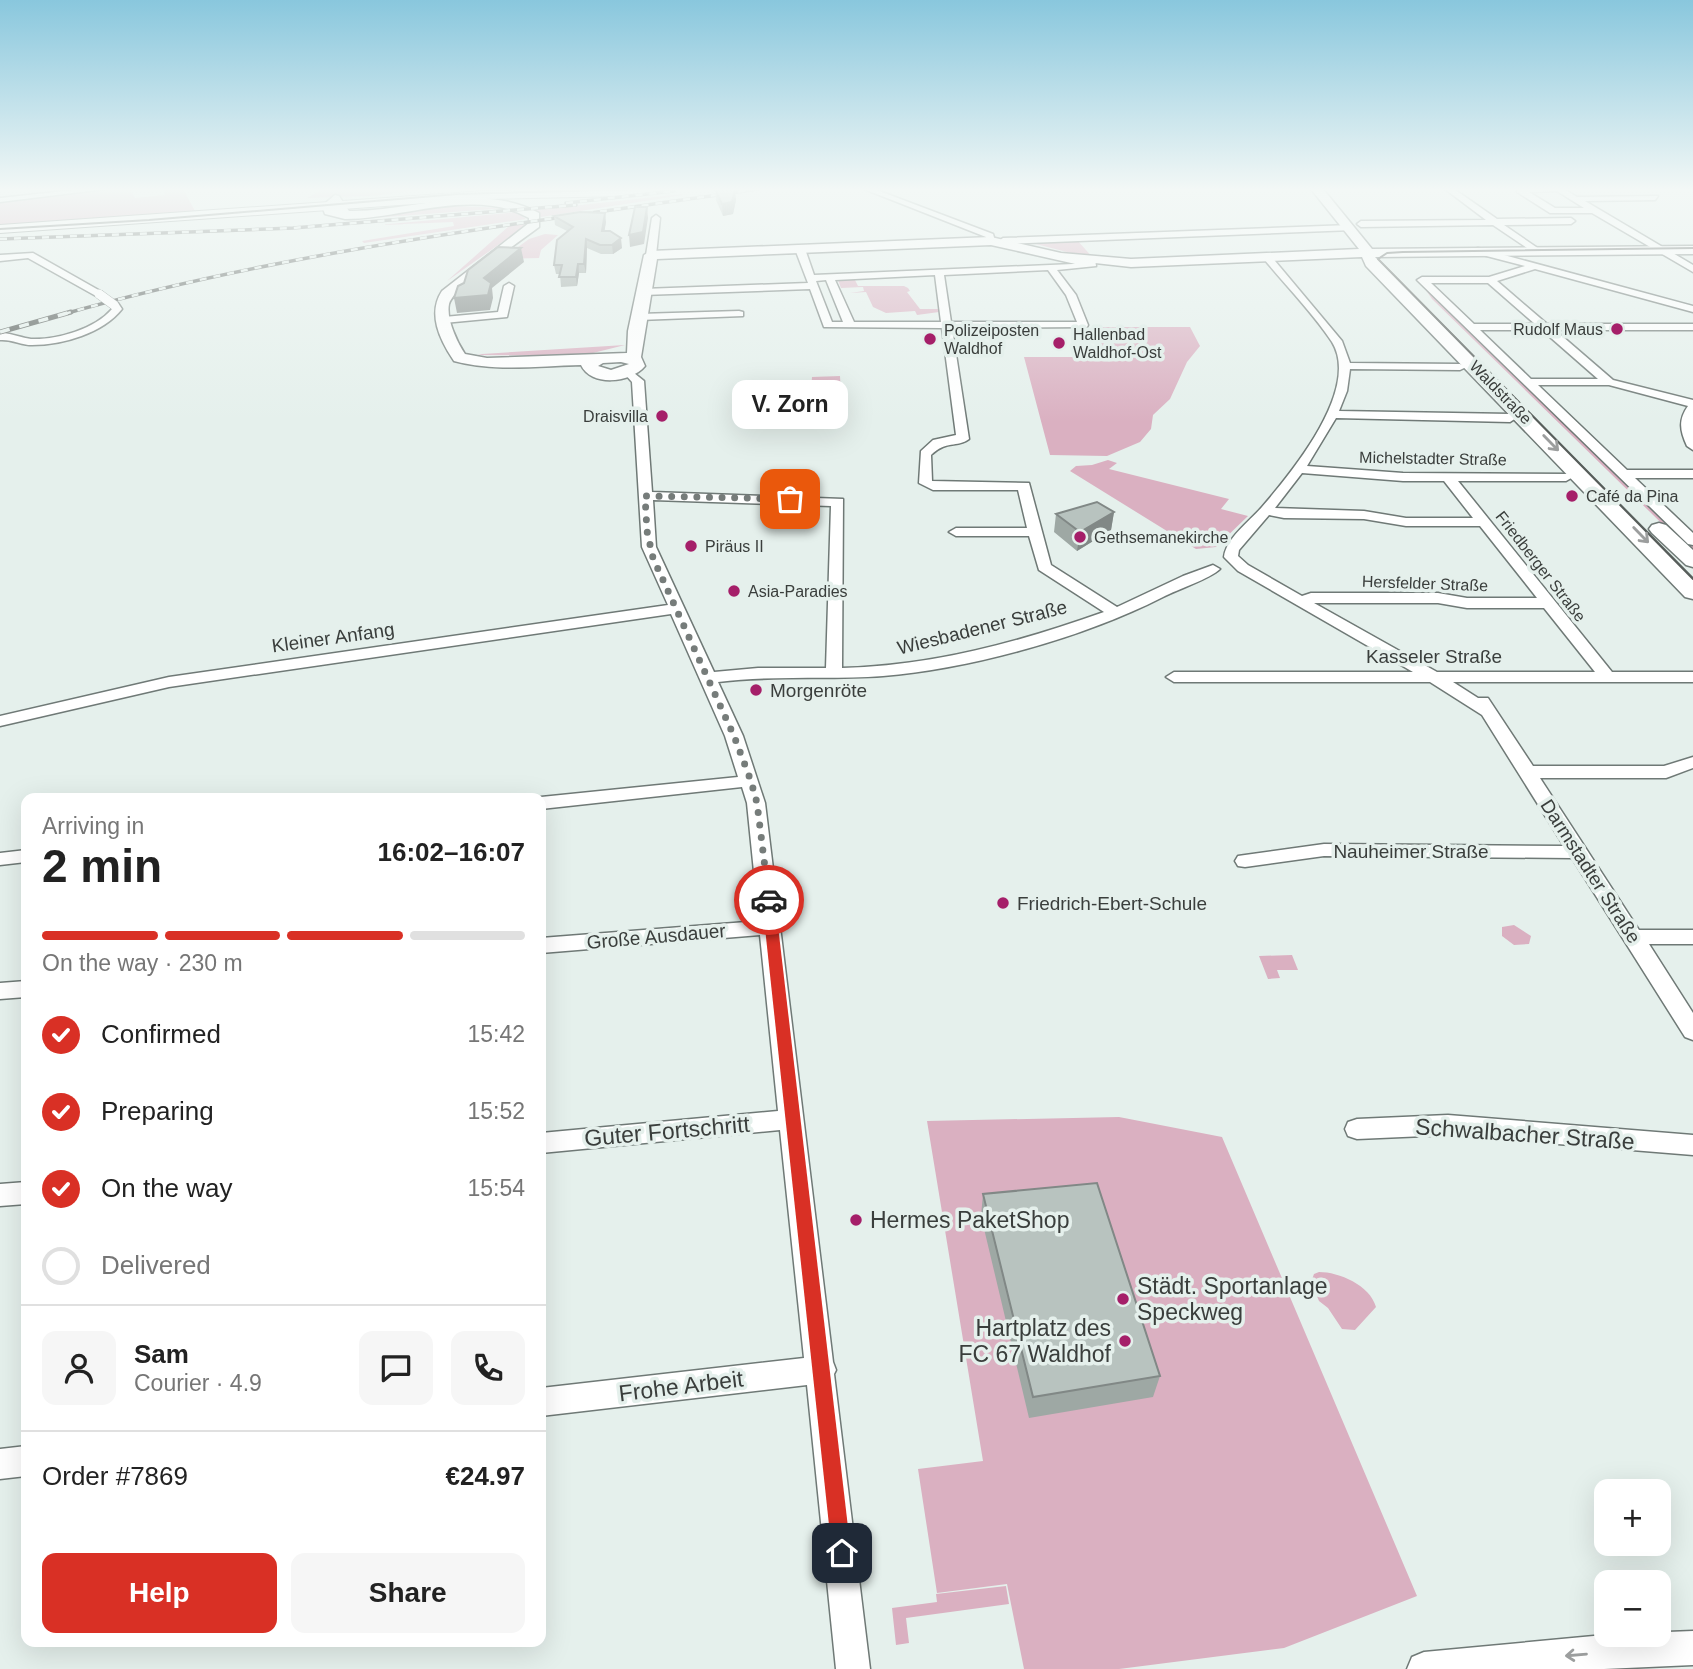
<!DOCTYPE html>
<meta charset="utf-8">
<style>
body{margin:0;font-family:Arial,sans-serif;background:#f6f6f6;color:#222;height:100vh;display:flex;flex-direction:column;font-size:26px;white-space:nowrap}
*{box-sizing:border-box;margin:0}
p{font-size:23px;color:#767676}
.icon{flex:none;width:38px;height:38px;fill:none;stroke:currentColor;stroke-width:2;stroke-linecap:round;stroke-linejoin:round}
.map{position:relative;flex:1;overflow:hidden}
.panel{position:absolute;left:21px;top:793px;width:525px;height:854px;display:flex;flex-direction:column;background:#fff;border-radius:14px;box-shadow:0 7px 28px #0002}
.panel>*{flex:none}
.fabs{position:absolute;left:1594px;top:1479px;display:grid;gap:14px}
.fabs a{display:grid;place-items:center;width:77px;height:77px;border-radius:14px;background:#fff;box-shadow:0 7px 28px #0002;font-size:35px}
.pin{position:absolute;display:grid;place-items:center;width:60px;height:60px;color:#fff;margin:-30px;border-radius:14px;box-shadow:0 4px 10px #0006}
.courier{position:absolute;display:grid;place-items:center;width:70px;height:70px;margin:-35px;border:5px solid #d93025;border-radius:50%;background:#fff;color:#222;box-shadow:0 2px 9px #0007}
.bubble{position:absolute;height:49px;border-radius:14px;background:#fff;box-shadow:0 7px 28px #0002;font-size:23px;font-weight:600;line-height:49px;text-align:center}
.headline em{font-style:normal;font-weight:600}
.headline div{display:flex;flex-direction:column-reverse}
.headline{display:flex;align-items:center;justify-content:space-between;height:119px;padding:0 21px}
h1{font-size:46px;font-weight:600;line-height:52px}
.bar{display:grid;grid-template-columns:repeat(4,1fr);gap:10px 7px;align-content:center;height:84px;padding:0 21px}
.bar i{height:9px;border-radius:5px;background:#e0e0e0}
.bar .selected{background:#d93025}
.bar p{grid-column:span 4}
.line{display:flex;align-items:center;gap:18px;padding:0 21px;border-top:2px solid #e0e0e0}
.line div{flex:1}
.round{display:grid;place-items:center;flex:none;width:74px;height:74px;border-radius:14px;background:#f6f6f6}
ol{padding:0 21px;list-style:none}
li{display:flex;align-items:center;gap:21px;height:77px}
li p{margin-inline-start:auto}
li .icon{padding:7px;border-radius:50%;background:#d93025;color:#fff;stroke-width:4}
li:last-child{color:#767676}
li i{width:38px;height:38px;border:4px solid #e0e0e0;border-radius:50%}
.cta{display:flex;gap:14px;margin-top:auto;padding:14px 21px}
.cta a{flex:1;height:80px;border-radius:14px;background:#d93025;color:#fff;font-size:28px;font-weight:600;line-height:80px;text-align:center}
.cta a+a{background:#f6f6f6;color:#222}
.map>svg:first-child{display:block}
</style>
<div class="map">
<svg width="1693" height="1669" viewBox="0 0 1693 1669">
<rect width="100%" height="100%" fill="#e5f0ec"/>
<path fill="#dab0c1" d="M110 189H130L135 198 165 195 163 189H183L195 211 0 226V202Z
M323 189H434L377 195 426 192 311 200 364 196 307 198Z
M682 194 684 195 541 217 535 210Z
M455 206 506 208 346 220 355 218Z
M517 212 526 219 364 243 362 241 454 226 453 222 379 225Z
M525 224 518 231 447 281 509 226Z
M545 234 558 235 541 250 539 258 502 259 529 239Z
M1077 240 1094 259 1036 244 1039 242Z
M838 280H855L858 286H904L908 288 910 291 907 292 920 309H938L939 312 917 315 915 311 886 313 873 307 866 292 850 293 864 291 863 287 841 288Z
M1419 280 1693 545V554L1432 299Z
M1093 327H1190L1200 346 1187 362 1170 399 1153 415 1151 429 1140 442 1107 456 1050 455 1024 357H1106Z
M625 345 581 356 478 355 482 354Z
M840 376 841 393H811L812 377Z
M1108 460 1117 463 1109 469 1229 499 1221 509 1248 516 1216 547 1196 549 1070 471 1076 466 1092 465Z
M1514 925 1531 936 1529 944 1514 945 1502 936V927Z
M1292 955 1298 970H1277L1280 978 1268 979 1259 956Z
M1119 1117 1222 1137 1417 1596 1284 1648 1119 1669H1024L1007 1584 937 1593 918 1469 983 1461 927 1121Z
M1319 1272C1339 1272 1370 1285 1376 1307L1355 1330 1342 1329 1328 1308 1319 1301 1311 1282 1314 1274Z
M1006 1586 1009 1604 906 1618 909 1643 896 1645 892 1608 937 1602 936 1594Z"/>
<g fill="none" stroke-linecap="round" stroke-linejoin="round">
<defs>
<path id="street" d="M83 189H105L0 202V198Z
M864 189H874L993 234 995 241 988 243 986 237Z
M1445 189H1454L1497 219 1571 218 1575 221 1571 224 1504 225 1539 249V253L1536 254 1493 225 1361 227 1357 224 1361 221 1486 220Z
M1517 189H1564L1577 197 1658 196 1655 200 1585 201 1693 265V272L1592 213H1550L1517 192ZM1557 191 1584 208H1555L1529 192Z
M656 215 660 218 656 255 651 258 646 255 652 218Z
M1350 225 1353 230 1003 244 999 241 1003 238Z
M800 246 805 249 814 275 1073 264 1095 259 1096 266 1057 270 1076 295 1088 325 1087 327 952 328 969 439C957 448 946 440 931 455L932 481 1029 483 1051 565 1117 607 1183 576 1213 565 1220 569C1210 579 1178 589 1163 597 1085 637 971 669 883 676 828 680 773 675 718 682L743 736 765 803 833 1362 836 1370 834 1374 870 1669H836L807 1385 541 1416V1388L804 1358 780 1130 541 1153V1133L778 1111 760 935 541 953V938L759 921 747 803 742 787 541 809V798H538L541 797 738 777 725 736 671 614 169 687 0 726V716L169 677 668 605 642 547 632 382 623 372 629 369 644 381 652 492 843 499 842 668C932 666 1020 642 1104 612L1039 570 1029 536H956L949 532 956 528H1027L1018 490H933L919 483 921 451 933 440 956 435 942 328 824 327 810 289 643 295 638 292 643 289 808 283 795 249ZM1048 270 1066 295 1077 322H951L944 275ZM935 275 941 322H854L835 280ZM826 280 843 322H832L816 281ZM653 500 831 506 826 668H758L714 672 656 547Z
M1478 248 1693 306V312L1535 269 1497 281 1547 324H1693V330H1555L1613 380 1693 400V450L1687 446C1680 431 1678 420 1688 406L1609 385H1538L1627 470H1693V478H1635L1693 533V545L1688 544 1417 280 1422 277H1489L1525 266 1475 253V249ZM1431 283H1488L1535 324H1474ZM1480 330H1542L1598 379H1531Z
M33 253 102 292 104 294 96 296 28 258 0 261V255Z
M1264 255H1270L1342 341 1350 363 1460 364 1466 367 1460 370 1350 369 1347 391 1339 411 1510 414 1516 418 1510 422 1336 418 1307 466 1403 473 1571 474 1573 477 1566 481H1458L1612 672H1693V682H1453L1478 698H1488L1533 766H1664L1693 757V768L1666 778H1540L1639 930H1693V944H1649L1693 1013V1040L1685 1037 1572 858 1324 856 1245 867 1238 866 1235 861 1238 856 1245 855 1324 844 1564 846 1482 715 1430 682H1174L1166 677 1174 672H1413L1238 571 1224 557C1226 538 1250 521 1262 507 1292 472 1361 389 1332 342 1313 313 1286 286 1264 259ZM1302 473 1403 481H1444L1473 518H1406L1364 511 1275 508ZM1269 515 1284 518 1364 519 1406 526H1480L1537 598H1467L1438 593H1311L1302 596 1248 565 1238 556 1239 550ZM1314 603H1438L1467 608H1544L1595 672H1437Z
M509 283 514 286 507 317 444 323 439 320 444 317 498 312 504 286Z
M110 303H118L122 309C103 333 63 345 32 345 21 345 11 339 0 340V334L4 333C13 334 22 338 31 339 57 340 95 329 112 309Z
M739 311 743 312V316L639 320 634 317 639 314Z
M26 850V862L0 865V853Z
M26 981V997L0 999V983Z
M1448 1115 1693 1135V1155L1448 1135 1357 1139 1348 1136 1345 1129 1348 1122 1357 1119Z
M26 1182V1204L0 1206V1184Z
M26 1446V1476L0 1479V1449Z
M1693 1631V1665L1604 1669H1407L1412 1657 1424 1652 1615 1634Z"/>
<path id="secondary" d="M1311 189H1323L1372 249 1693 246V254L1375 257 1693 579V599L1685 597 1366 266 1362 257 1131 267 1086 262 1080 265 991 245 657 259 641 357 645 366C631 383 591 387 581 365 539 366 495 372 454 361 440 340 427 314 442 291L529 223V218C475 187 403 219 345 219L325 214 322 206 335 195 339 196 349 211C412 212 480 181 539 213V227C522 240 454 286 449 304 446 319 457 342 465 354L487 358 627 353 628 331 644 255 651 251 991 237 1061 253 1131 259 1359 249ZM621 362 629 364 611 370 598 366 603 363Z
M1659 523 1666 525 1693 550V567L1686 565 1652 533 1649 529 1652 525Z"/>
<path id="primary" d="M597 189H663L656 193 622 196 484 199 0 233V225L484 191Z"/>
</defs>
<use href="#street" stroke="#6f7976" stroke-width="3"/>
<use href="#secondary" stroke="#6f7976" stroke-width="3"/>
<use href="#primary" stroke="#6f7976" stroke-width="2"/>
<use href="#street" fill="#fff" fill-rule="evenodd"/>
<use href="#secondary" fill="#fff" fill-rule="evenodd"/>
<use href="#primary" fill="#fff" fill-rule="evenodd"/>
<path stroke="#575d5a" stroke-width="2" d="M0 229 149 220 457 194 642 189
M1693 248 1403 252 1387 253 1378 259 1693 579"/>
<defs>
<path id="rail-far1" d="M566 203 674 191
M0 239 293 228 576 205
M64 314C290 250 526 223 758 189"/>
<path id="rail" d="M0 332 71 312"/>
</defs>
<use href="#rail-far1" stroke="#575d5a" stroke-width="3.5"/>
<use href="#rail" stroke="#575d5a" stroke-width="5"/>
<use href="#rail-far1" stroke="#e5f0ec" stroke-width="2.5" stroke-dasharray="7" stroke-linecap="butt"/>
<use href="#rail" stroke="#e5f0ec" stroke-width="3.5" stroke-dasharray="10" stroke-linecap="butt"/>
<defs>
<path id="street-bridge" d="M99 294 114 305"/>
</defs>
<use href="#street-bridge" stroke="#6f7976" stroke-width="10" stroke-linecap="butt"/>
<use href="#street-bridge" stroke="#fff" stroke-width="9"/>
</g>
<path fill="#9ea8a4" d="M715 189H735L736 200 733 214 723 216 716 200Z
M554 216 606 222 604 231 622 248 613 254H601L587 248 586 273H579L577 286 561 287 560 274H556L554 265 567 231 555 225Z
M1114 512 1111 530 1077 551 1054 532 1056 514Z
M983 1194 1160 1376 1153 1397 1029 1418 981 1216Z"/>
<path fill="#818886" d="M735 189 736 200 733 214 723 216 722 204Z
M647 207 648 218 644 244 630 247 629 235Z
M605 213 606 222 603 240 602 231Z
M621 238 622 248 613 254 612 245Z
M586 239 587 248 586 273 584 264Z
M521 248 524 262 492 288 493 298 490 310 457 313 454 298 484 278Z
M578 264 579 273 577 286 576 277Z
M1114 512 1111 530 1077 551 1080 532Z"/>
<path fill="#b8c3bf" stroke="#818886" stroke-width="2" d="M715 189H735L732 202 722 204Z
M635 207H647L643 232 629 235Z
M580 212 605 213 602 231H610L621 238 612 245H600L586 239 584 264H578L576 277H559L562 265H554L557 240 573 227 554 216Z
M498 247 521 248 484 278 491 283 488 295 454 298 458 286 464 283 468 270Z
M1097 502 1114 512 1080 532 1056 514Z
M1097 1183 1160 1376 1033 1397 983 1194Z"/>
<defs><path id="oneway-shaft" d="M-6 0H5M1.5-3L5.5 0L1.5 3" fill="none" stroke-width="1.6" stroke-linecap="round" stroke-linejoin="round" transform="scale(1.75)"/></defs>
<g stroke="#9c9e9e">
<use href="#oneway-shaft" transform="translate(1551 443) rotate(46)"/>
<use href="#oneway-shaft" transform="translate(1641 535) rotate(46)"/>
<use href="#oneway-shaft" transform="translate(1576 1655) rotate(175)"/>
</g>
<linearGradient id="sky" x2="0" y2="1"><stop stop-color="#89c7dd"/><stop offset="0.45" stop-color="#f3f8f6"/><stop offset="1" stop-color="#f3f8f6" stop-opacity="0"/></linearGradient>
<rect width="1693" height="422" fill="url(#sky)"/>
<path fill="#d93025" d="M769 896 775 900 851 1553 848 1560 842 1562 835 1560 832 1553 762 900Z"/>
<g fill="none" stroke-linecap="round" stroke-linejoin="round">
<path stroke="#767c7a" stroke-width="7" stroke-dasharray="0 12.6" d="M769 900 757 803 751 781 734 736 653 558 647 531 645 496 790 499"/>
</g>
<g fill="#a51f69" stroke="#e5f0ec" stroke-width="2.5">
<circle cx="1617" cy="329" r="7"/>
<circle cx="930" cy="339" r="7"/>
<circle cx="1059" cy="343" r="7"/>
<circle cx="662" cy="416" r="7"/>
<circle cx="1572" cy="496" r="7"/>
<circle cx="1080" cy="537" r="7"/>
<circle cx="691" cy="546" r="7"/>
<circle cx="734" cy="591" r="7"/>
<circle cx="756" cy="690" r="7"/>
<circle cx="1003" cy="903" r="7"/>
<circle cx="856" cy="1220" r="7"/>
<circle cx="1123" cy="1299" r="7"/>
<circle cx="1125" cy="1341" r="7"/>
</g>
<g text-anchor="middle" stroke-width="7" stroke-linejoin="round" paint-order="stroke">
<g font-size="16" fill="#3a3e3c" stroke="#e5f0ec" text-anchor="start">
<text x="1603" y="335" text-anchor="end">Rudolf Maus</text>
<text x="944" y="336">Polizeiposten<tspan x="944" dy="18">Waldhof</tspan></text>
<text x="1073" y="340">Hallenbad<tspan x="1073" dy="18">Waldhof-Ost</tspan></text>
<text x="648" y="422" text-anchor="end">Draisvilla</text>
<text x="1586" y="502">Café da Pina</text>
<text x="1094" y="543">Gethsemanekirche</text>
<text x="705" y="552">Piräus II</text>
<text x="748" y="597">Asia-Paradies</text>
</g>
<g font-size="16" fill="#3a3e3c" stroke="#e5f0ec">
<text transform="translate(1501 392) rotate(46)" y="6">Waldstraße</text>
<text transform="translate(1433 458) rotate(1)" y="6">Michelstadter Straße</text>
<text transform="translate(1541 566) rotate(52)" y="6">Friedberger Straße</text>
<text transform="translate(1425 583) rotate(2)" y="6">Hersfelder Straße</text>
</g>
<g font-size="19" fill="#3a3e3c" stroke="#e5f0ec">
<text transform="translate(982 627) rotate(-14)" y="7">Wiesbadener Straße</text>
<text transform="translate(333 637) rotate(-8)" y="7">Kleiner Anfang</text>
<text x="1434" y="663">Kasseler Straße</text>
<text x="1411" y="858">Nauheimer Straße</text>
<text transform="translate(1591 871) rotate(57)" y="7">Darmstadter Straße</text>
<text transform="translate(656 936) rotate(-5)" y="7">Große Ausdauer</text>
</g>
<g font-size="19" fill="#3a3e3c" stroke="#e5f0ec" text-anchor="start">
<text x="770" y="697">Morgenröte</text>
<text x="1017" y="910">Friedrich-Ebert-Schule</text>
</g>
<g font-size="23" fill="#3a3e3c" stroke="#e5f0ec">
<text transform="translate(667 1131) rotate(-5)" y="8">Guter Fortschritt</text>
<text transform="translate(1525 1134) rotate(4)" y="8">Schwalbacher Straße</text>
<text transform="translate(681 1386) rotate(-7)" y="8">Frohe Arbeit</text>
</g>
<g font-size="23" fill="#3a3e3c" stroke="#e5f0ec" text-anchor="start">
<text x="870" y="1228">Hermes PaketShop</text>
<text x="1137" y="1294">Städt. Sportanlage<tspan x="1137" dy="26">Speckweg</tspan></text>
<text x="1111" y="1336" text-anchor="end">Hartplatz des<tspan x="1111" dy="26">FC 67 Waldhof</tspan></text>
</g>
</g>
</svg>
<div class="fabs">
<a>+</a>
<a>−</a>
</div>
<div class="pin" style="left:790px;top:499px;background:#ea580c"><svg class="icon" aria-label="bag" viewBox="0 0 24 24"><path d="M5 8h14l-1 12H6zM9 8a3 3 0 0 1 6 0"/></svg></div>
<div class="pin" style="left:842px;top:1553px;background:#1f2937"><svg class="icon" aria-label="home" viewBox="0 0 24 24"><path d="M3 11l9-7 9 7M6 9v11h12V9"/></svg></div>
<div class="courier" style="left:769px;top:900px"><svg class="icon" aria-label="car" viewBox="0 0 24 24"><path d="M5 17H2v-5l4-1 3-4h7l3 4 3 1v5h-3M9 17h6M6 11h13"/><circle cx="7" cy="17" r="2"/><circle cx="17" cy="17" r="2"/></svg></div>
<div class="bubble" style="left:732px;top:380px;width:116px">V. Zorn</div>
<section class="panel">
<div class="headline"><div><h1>2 min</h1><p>Arriving in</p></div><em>16:02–16:07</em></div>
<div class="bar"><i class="selected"></i><i class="selected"></i><i class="selected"></i><i></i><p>On the way · 230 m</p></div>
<ol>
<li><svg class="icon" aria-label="check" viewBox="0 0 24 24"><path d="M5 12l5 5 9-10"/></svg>Confirmed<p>15:42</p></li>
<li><svg class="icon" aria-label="check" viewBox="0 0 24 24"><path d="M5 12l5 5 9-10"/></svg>Preparing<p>15:52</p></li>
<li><svg class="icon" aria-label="check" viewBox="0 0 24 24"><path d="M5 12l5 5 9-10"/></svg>On the way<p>15:54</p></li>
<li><i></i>Delivered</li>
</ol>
<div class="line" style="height:126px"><a class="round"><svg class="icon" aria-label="person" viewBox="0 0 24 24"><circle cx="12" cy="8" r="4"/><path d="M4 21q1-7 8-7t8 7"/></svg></a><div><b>Sam</b><p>Courier · 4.9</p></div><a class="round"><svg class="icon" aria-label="chat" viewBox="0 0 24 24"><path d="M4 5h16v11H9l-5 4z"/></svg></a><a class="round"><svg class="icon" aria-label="phone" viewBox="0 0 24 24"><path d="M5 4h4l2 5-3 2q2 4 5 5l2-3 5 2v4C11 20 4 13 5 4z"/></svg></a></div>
<div class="line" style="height:91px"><div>Order #7869</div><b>€24.97</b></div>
<div class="cta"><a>Help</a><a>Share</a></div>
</section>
</div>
